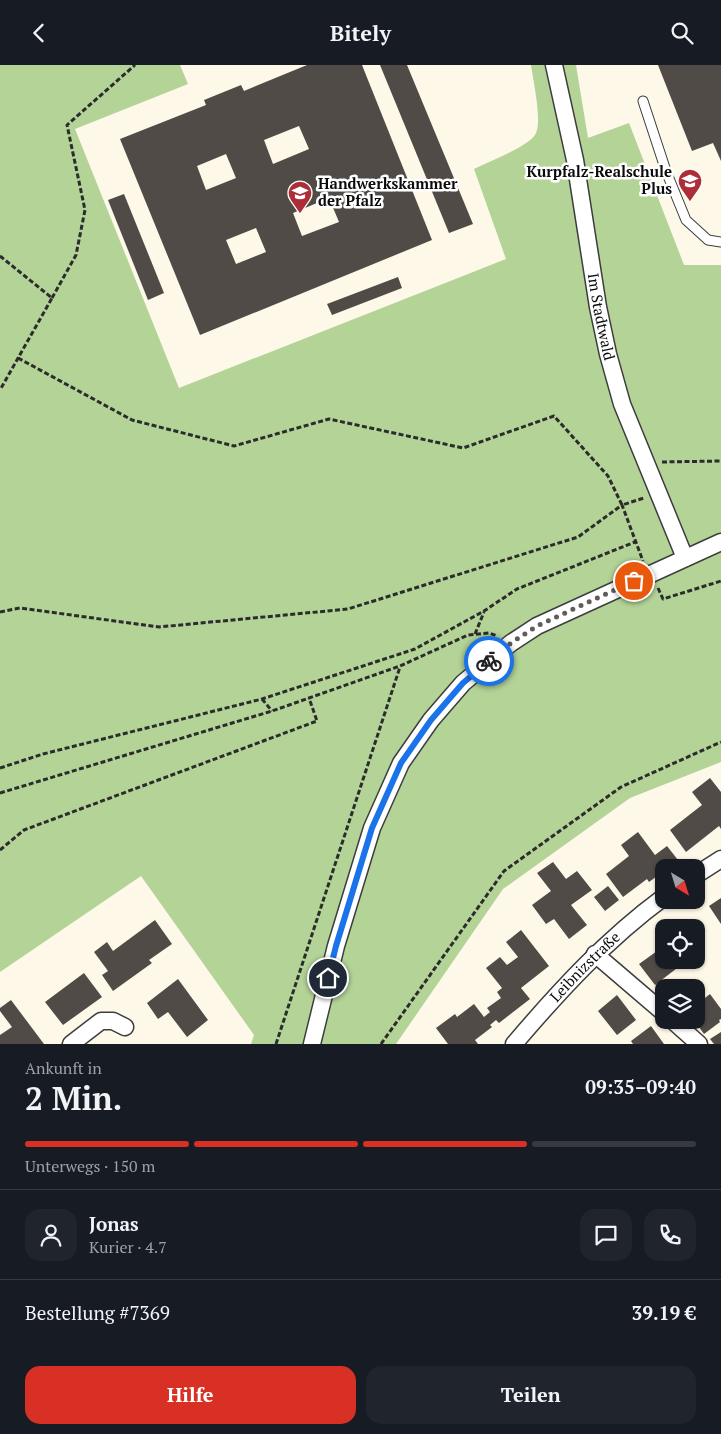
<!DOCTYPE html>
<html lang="de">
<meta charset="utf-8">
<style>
body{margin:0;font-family:"PT Serif",serif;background:#20242c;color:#f1f3f6;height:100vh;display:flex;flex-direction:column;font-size:19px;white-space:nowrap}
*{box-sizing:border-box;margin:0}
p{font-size:16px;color:#9ea1a6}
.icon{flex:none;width:28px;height:28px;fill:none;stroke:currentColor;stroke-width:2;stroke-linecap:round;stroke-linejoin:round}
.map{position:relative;height:979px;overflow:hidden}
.panel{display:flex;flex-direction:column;background:#171b24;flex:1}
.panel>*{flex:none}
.needle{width:32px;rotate:142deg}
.controls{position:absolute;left:655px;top:794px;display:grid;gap:10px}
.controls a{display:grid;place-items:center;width:50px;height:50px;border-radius:10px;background:#171b24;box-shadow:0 1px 4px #0004;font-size:25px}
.pin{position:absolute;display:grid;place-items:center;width:42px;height:42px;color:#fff;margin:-21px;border:2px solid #fff;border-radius:50%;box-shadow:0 1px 5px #0007}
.courier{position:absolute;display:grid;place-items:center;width:50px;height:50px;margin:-25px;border:4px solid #1a73e8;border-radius:50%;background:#fff;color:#222;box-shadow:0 1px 6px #0007}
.headline em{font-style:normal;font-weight:700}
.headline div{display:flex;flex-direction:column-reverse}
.headline{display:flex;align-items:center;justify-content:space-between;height:85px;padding:0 25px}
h1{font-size:32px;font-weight:700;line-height:38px}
.bar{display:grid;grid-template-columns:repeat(4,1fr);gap:8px 5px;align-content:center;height:60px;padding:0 25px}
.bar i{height:6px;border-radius:4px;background:#363941}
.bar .selected{background:#d93025}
.bar p{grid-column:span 4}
.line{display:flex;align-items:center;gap:12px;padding:0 25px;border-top:1px solid #363941}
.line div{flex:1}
.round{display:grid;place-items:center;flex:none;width:52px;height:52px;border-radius:15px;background:#20242c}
.button{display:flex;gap:10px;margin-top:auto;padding:10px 25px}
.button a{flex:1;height:58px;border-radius:15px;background:#d93025;color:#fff;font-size:20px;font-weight:700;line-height:58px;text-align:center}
.button a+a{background:#20242c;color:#f1f3f6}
header{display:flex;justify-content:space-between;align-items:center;height:65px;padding:0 25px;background:#171b24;font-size:22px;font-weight:700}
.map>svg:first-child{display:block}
</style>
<header><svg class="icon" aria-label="back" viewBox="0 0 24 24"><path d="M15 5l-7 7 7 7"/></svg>Bitely<svg class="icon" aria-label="search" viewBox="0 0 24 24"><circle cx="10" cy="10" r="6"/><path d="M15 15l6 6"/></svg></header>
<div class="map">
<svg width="721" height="979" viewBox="0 0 721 979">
<rect width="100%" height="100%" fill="#fdf8e8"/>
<path fill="#b3d397" d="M0 0H180L188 19 75 64 179 323 506 194 474 104C488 97 527 82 535 70 543 58 533 15 531 0H576L588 73 629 58 684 200H721V697L630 733 503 824 396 979H251L254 970 141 811 0 907Z"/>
<path fill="#514b47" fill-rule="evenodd" d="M307 0H362L432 175 200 270 120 74 206 40 204 35 241 20 244 26ZM299 61 309 84 273 99 264 75ZM226 89 236 113 206 125 197 101ZM329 133 339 157 302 171 293 148ZM256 163 266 187 236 199 226 175Z
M380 0H407L473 159 449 168Z
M658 0H721V96L713 78 692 86Z
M124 129 164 228 148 235 108 135Z
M398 212 402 223 332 250 327 239Z
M710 713 721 727V764L719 761 686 787 670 765 702 740 692 727Z
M638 767 655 790 667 781 678 795 668 802H664V806L649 817 647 814 623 832 606 809 629 791 621 780Z
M553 797 566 814 577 806 592 825 571 840 587 860 569 874 554 854 546 859 532 840 551 826 537 808Z
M608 821 619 835 605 846 594 832Z
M721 833V859L709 841Z
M155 855 172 879 149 895 152 898 113 926 102 910 108 906 94 887 107 877 113 886Z
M521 865 549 901 521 923 530 934 499 958 496 955 490 960 492 962 475 975 478 979H448L436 963 455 949 457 952 474 939 484 952 490 947 487 943 501 933 497 927 502 923 486 903 500 892 507 900 518 892 506 877Z
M664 881V895H683L685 897 655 920 639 899Z
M84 908 102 932 63 960 45 937Z
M178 914 208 955 187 972 168 947 158 954 147 938Z
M710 929 721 944V954L719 955 720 957 704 969 694 955H696V940Z
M617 930 636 955 617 970 598 946Z
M11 935 44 979H0V970L12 962 0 946V943Z
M651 961 664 979H633L631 976Z
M721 967V979H714L710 974Z"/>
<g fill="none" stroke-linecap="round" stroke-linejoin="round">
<defs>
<path id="lane" d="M643 36 666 106 686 155 708 175 721 177"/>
<g id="street">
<path id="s1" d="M554 0 575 95 598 242 608 289 622 339 685 493"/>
<path d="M696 810 721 794"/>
<path d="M595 889 664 948"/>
<path d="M672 955 699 979"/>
<path d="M71 979 101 956H113L125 962"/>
<path d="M312 979 336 881 372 763 401 698 431 655 463 618 511 578 537 561 721 477"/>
<path id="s2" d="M514 979C560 925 607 874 664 832"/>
</g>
</defs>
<use href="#lane" stroke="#3d3d3d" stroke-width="11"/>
<use href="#street" stroke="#3d3d3d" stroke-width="19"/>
<path stroke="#2c2c2c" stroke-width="3" stroke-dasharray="5 2.5" stroke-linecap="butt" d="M0 191 52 233 0 325
M52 233 76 190 85 145 67 60 135 0
M18 293 132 355 234 381 329 354 463 383 554 351 608 411 622 440 644 433
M662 397 721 396
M658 523 663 534 721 516
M0 547 20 543 159 562 348 544 578 472 622 440 643 496
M475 569 484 547
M262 634 272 646
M0 703 43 689 262 634 415 584 484 546 517 524 635 477
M0 728 272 646 400 601 468 570 489 568 497 571
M0 785 24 765 317 656 309 633
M276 979 400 602
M381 979 504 806 621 722 721 677"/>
<use href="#lane" stroke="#fff" stroke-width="9"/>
<use href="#street" stroke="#fff" stroke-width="16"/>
</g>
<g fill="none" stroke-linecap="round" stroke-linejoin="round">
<path stroke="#5f5d58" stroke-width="5" stroke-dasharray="0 9" d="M489 596 511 578 537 561 634 516"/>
<path stroke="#1a73e8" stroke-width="6" d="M328 913 336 881 372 763 401 698 431 655 463 618 489 596"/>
</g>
<defs>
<symbol id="school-pin" viewBox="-11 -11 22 30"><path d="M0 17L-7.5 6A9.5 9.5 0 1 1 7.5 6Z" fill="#ac2f38" stroke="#fff"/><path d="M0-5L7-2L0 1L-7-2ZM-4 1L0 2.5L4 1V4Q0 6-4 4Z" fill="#fff"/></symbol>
<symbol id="university-pin" viewBox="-11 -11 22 30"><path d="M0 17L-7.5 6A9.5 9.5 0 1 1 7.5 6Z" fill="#ac2f38" stroke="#fff"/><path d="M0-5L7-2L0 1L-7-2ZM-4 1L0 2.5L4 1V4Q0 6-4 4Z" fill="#fff"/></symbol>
</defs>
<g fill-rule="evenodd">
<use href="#school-pin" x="676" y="102" width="28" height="38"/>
<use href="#university-pin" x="286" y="114" width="28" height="38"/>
</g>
<g text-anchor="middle" stroke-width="5" stroke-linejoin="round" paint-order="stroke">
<g font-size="15" font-weight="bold" fill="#0a0a0a" stroke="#fff" text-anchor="end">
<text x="672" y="112">Kurpfalz-Realschule<tspan x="672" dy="17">Plus</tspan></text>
<text x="318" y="124" text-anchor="start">Handwerkskammer<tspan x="318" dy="17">der Pfalz</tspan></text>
</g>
<g font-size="15" fill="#0a0a0a" stroke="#fff">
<text dy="5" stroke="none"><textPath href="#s1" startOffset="256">Im Stadtwald</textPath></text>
<text dy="5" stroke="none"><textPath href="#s2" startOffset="105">Leibnizstraße</textPath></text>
</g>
</g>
</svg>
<div class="controls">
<a><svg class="needle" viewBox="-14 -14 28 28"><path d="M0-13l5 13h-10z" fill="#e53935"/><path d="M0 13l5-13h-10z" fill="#9ea1a6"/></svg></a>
<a><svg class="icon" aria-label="locate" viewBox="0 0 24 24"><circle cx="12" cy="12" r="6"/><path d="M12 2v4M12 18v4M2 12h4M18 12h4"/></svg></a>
<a><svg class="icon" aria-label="layers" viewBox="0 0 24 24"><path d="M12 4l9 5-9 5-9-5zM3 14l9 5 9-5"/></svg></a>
</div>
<div class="pin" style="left:634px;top:516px;background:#ea580c"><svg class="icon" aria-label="bag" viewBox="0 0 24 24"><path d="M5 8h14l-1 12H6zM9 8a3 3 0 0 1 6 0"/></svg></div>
<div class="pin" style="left:328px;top:913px;background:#1f2937"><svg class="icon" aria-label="home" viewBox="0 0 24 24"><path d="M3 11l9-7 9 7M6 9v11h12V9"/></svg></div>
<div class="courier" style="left:489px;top:596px"><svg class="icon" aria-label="bike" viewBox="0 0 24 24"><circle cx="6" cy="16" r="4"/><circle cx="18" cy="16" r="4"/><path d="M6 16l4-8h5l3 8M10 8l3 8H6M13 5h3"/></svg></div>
</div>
<section class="panel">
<div class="headline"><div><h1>2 Min.</h1><p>Ankunft in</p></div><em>09:35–09:40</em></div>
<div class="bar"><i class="selected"></i><i class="selected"></i><i class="selected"></i><i></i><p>Unterwegs · 150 m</p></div>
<div class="line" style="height:90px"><a class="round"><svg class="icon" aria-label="person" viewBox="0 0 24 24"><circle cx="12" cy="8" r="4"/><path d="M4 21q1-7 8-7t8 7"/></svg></a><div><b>Jonas</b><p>Kurier · 4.7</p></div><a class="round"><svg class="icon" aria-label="chat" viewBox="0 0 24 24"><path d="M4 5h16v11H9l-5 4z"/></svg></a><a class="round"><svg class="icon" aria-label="phone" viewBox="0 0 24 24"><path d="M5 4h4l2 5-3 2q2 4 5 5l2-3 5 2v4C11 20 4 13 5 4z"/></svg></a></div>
<div class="line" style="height:65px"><div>Bestellung #7369</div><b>39.19 €</b></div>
<div class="button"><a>Hilfe</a><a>Teilen</a></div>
</section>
